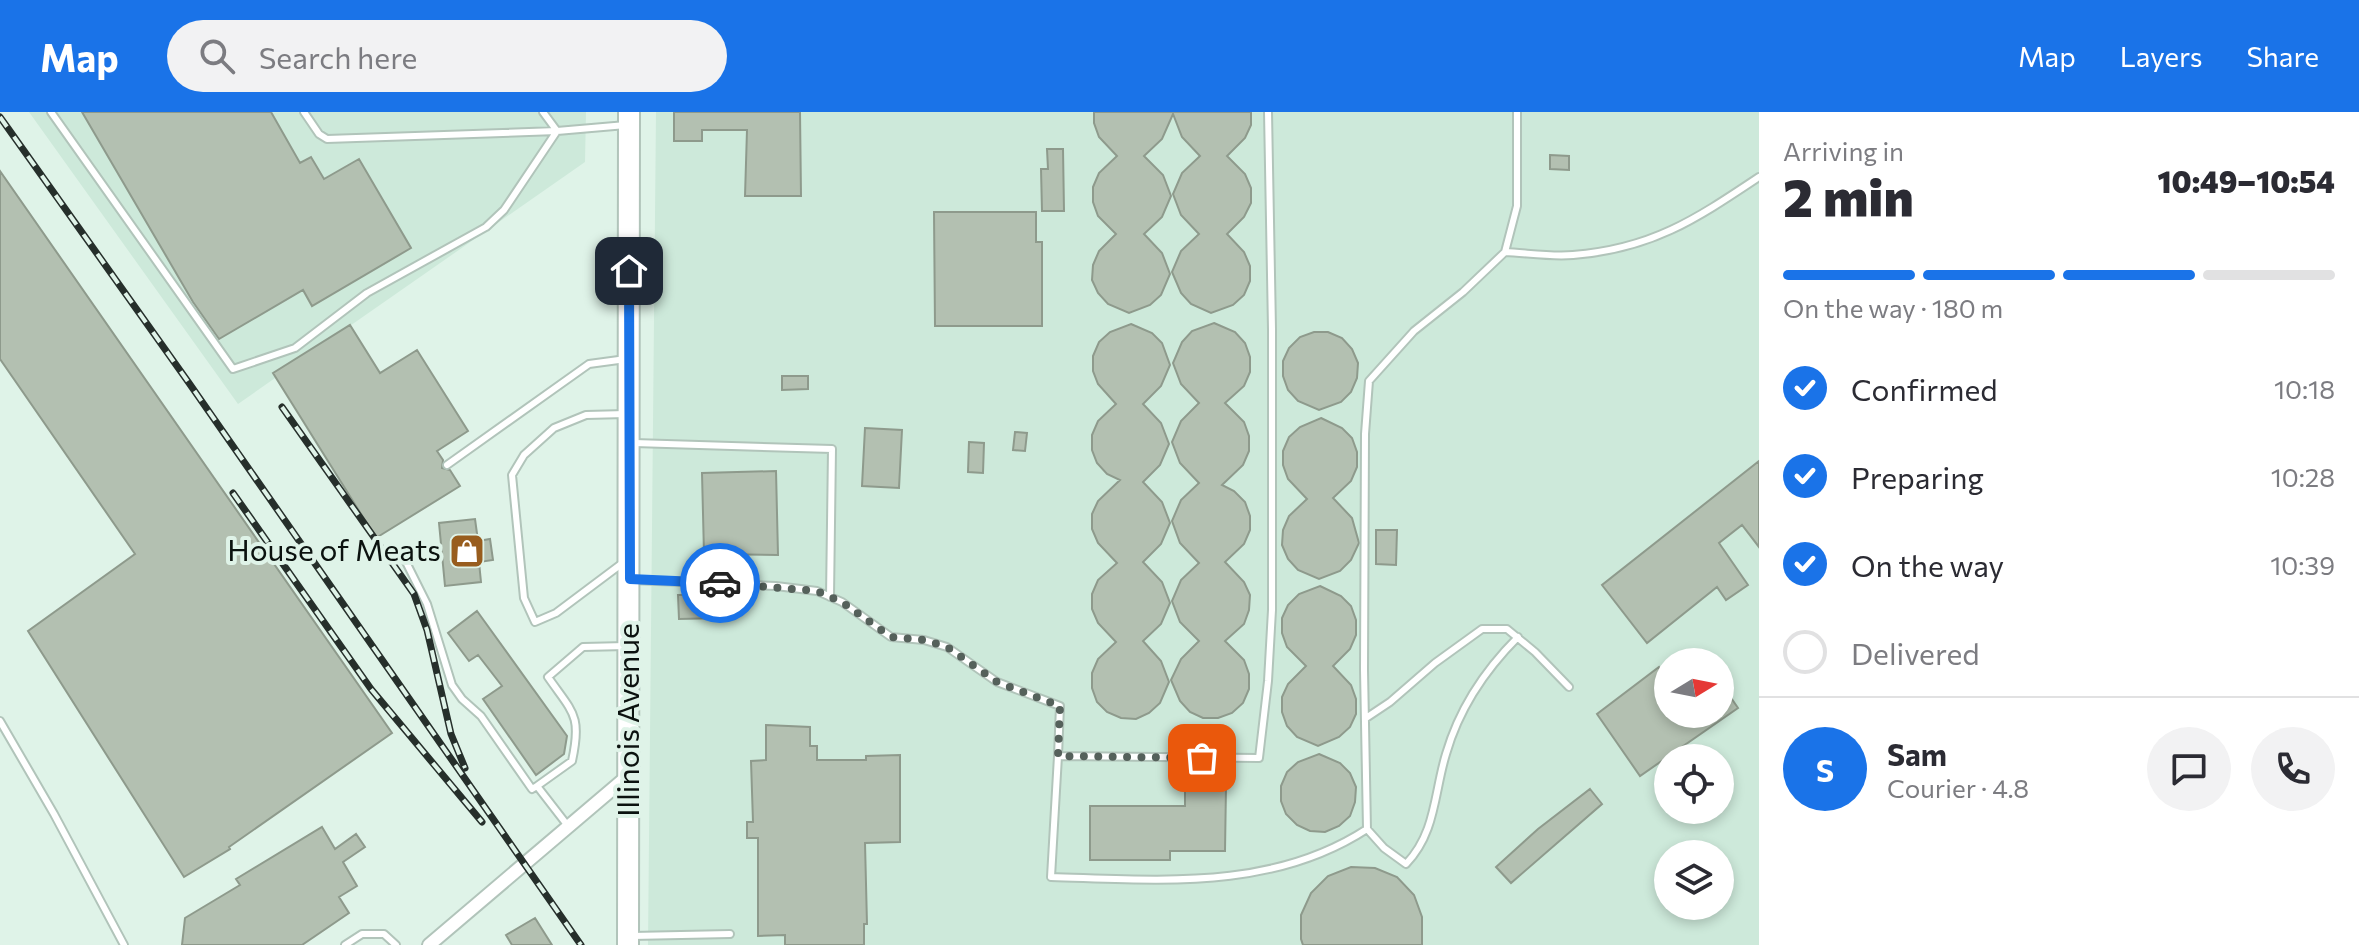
<!DOCTYPE html>
<meta charset="utf-8">
<style>
body{margin:0;font-family:Commissioner,sans-serif;background:#f2f2f3;color:#2b2b33;height:100vh;display:flex;flex-direction:column;font-size:30px;white-space:nowrap}
*{box-sizing:border-box;margin:0}
p{font-size:26px;color:#7c7c81}
.icon{flex:none;width:44px;height:44px;fill:none;stroke:currentColor;stroke-width:2;stroke-linecap:round;stroke-linejoin:round}
.map{position:relative;flex:1;overflow:hidden}
.panel{display:flex;flex-direction:column;background:#fff;width:600px}
.panel>*{flex:none}
.needle{width:52px;rotate:80deg}
.fabs{position:absolute;left:1654px;top:536px;display:grid;gap:16px}
.fabs a{display:grid;place-items:center;width:80px;height:80px;border-radius:50%;background:#fff;box-shadow:0 4px 12px #0003;font-size:40px}
.pin{position:absolute;display:grid;place-items:center;width:68px;height:68px;color:#fff;margin:-34px;border-radius:16px;box-shadow:0 4px 12px #0006}
.courier{position:absolute;display:grid;place-items:center;width:80px;height:80px;margin:-40px;border:6px solid #1a73e8;border-radius:50%;background:#fff;color:#222;box-shadow:0 2px 10px #0007}
.head em{font-style:normal;font-weight:800}
.head div{display:flex;flex-direction:column-reverse}
.head{display:flex;align-items:center;justify-content:space-between;height:136px;padding:0 24px}
h1{font-size:52px;font-weight:800;line-height:60px}
.bar{display:grid;grid-template-columns:repeat(4,1fr);gap:12px 8px;align-content:center;height:96px;padding:0 24px}
.bar i{height:10px;border-radius:6px;background:#e1e1e2}
.bar .active{background:#1a73e8}
.bar p{grid-column:span 4}
.line{display:flex;align-items:center;gap:20px;padding:0 24px;border-top:2px solid #e1e1e2}
.line div{flex:1}
.round{display:grid;place-items:center;flex:none;width:84px;height:84px;border-radius:42px;background:#f2f2f3}
ol{padding:0 24px;list-style:none}
li{display:flex;align-items:center;gap:24px;height:88px}
li p{margin-inline-start:auto}
li .icon{padding:8px;border-radius:50%;background:#1a73e8;color:#fff;stroke-width:4}
li:last-child{color:#7c7c81}
li i{width:44px;height:44px;border:4px solid #e1e1e2;border-radius:50%}
header{display:flex;align-items:center;gap:48px;box-sizing:border-box;height:112px;padding:0 40px;background:#1a73e8;color:#fff}
header strong{font-size:38px}
nav{display:flex;gap:44px;margin-inline-start:auto;font-size:28px}
.search{width:560px;height:72px;background:#f2f2f3;display:flex;align-items:center;gap:20px;box-sizing:border-box;padding:0 28px;border-radius:44px;color:#7c7c81;font-size:30px}
main{display:flex;flex:1;min-height:0}
.map>svg:first-child{display:block}
</style>
<header>
<strong>Map</strong>
<div class="search"><svg class="icon" aria-label="search" viewBox="0 0 24 24"><circle cx="10" cy="10" r="6"/><path d="M15 15l6 6"/></svg>Search here</div>
<nav><a>Map</a><a>Layers</a><a>Share</a></nav>
</header>
<main>
<div class="map">
<svg width="1759" height="833" viewBox="0 0 1759 833">
<rect width="100%" height="100%" fill="#dff3e8"/>
<path fill="#cde9da" fill-rule="evenodd" d="M29 0H586L585 50 238 292Z
M656 0H1759V833H648ZM1668 550H1720V602H1668ZM1668 646H1720V698H1668ZM1668 742H1720V794H1668Z"/>
<path fill="#b3c0b1" stroke="#8e9a8c" stroke-width="2" d="M82 0H271L300 51 311 45 324 67 359 47 411 136 312 194 303 178 219 227 193 190Z
M674 0H800L801 84H745L747 18H702V29H674Z
M1094 0H1251V13L1245 26 1227 44 1245 62 1251 76V91L1244 105 1227 122 1244 140 1250 154V169L1244 183 1233 193 1211 201 1191 192 1181 181 1172 160 1181 139 1199 122 1181 103 1173 82 1182 61 1200 44 1182 25 1173 2 1162 27 1144 44 1163 63 1171 84 1162 105 1144 122 1162 141 1170 162 1161 183 1150 193 1129 201 1108 192 1098 181 1092 168 1093 153 1099 139 1116 122 1098 104 1093 90V75L1099 61 1117 44 1099 25 1094 11Z
M1047 37H1063L1064 99H1042L1041 57H1048Z
M1550 43 1569 44V58L1550 57Z
M0 59 392 621 229 735 230 737 184 765 28 519 135 442 0 247Z
M934 100H1036V130H1042V214H935Z
M1214 211 1235 220 1245 231 1250 245V260L1244 274 1225 291 1244 310 1249 324V339L1243 353 1222 373 1234 379 1245 390 1250 404V418L1244 432 1225 450 1244 470 1250 483 1249 498 1244 512 1225 529 1244 548 1249 562V577L1243 591 1232 601 1218 606H1203L1190 600 1180 589 1171 568 1181 547 1199 529 1180 510 1172 489 1181 468 1199 451 1180 431 1172 409 1181 388 1199 371 1180 351 1172 330 1181 309 1199 291 1181 272 1173 251 1182 230 1192 219Z
M1131 212 1152 221 1162 231 1170 253 1161 274 1143 292 1161 311 1169 332 1160 353 1143 370 1162 390 1170 411 1161 432 1143 450 1162 470 1170 491 1161 512 1143 529 1161 549 1169 570 1160 591 1149 601 1136 607 1121 606 1107 600 1097 590 1092 576V561L1098 547 1116 530 1098 511 1092 497V482L1098 468 1117 451 1098 431 1092 417V402L1098 389 1120 368 1107 362 1097 351 1092 338V323L1098 309 1116 292 1098 272 1093 259V244L1099 230 1110 220Z
M350 213 380 261 417 238 468 319 437 339 443 348 442 356 450 358 460 374 376 426 273 261Z
M1314 220H1328L1342 226 1352 237 1358 251 1357 266 1351 280 1341 290 1319 298 1298 289 1288 278 1283 264V249L1289 236 1300 225Z
M782 264H808V277L782 278Z
M1321 306 1342 316 1352 326 1357 340V355L1351 369 1333 386 1352 406 1359 431 1351 448 1340 459 1319 467 1298 458 1288 447 1282 433 1283 418 1289 404 1307 387 1288 367 1283 353V339L1289 325 1300 315Z
M865 316 902 318 899 376 862 374Z
M1015 320 1027 321 1025 339 1013 338Z
M969 330 984 331 983 361 968 360Z
M1759 349V435L1742 413 1719 431 1748 473 1726 488 1717 475 1647 531 1602 473Z
M776 359 778 443 704 442 702 361Z
M475 407 478 429 490 427 493 448 479 450 481 470 445 474 439 411Z
M1376 418H1397L1396 453 1376 452Z
M1320 474 1341 484 1351 494 1356 508V523L1350 537 1333 554 1351 573 1356 587V602L1350 615 1339 625 1318 634 1297 625 1287 614 1282 600V585L1288 572 1306 554 1287 535 1282 521V506L1288 493 1299 482Z
M722 482 723 506 679 507 678 483Z
M477 499 567 624 564 642 536 663 483 587 502 574 478 543 469 549 448 521Z
M1659 555 1668 568V602H1720V570L1738 596 1640 664 1597 602Z
M766 613 810 615V634H817V648H866V644L900 643V730L865 731 867 812H864V833H785V823L758 824V726H747V710H753L751 649 766 648Z
M1319 642 1340 651 1350 661 1356 675 1355 690 1350 704 1339 714 1325 720 1310 719 1297 713 1286 702 1281 689V674L1287 660 1298 650Z
M1185 674H1226L1225 739H1170V748H1090V694H1185Z
M1590 677 1602 692 1511 771 1496 755 1538 717Z
M322 715 335 737 356 722 365 735 343 750 357 774 339 785 349 801 302 833H182L185 806 240 773 236 767Z
M1351 755 1375 756 1397 765 1414 783 1422 805V833H1303L1301 827V803L1311 781 1328 764Z
M535 806 552 833H512L506 823Z"/>
<g fill="none" stroke-linecap="round" stroke-linejoin="round">
<defs>
<path id="lane" d="M51 0 233 257 295 236 367 181 486 115 504 98 557 19 626 13
M304 0 319 22 327 27 557 19
M543 0 557 19
M1268 0 1272 217V498L1268 569 1259 646 1058 644 1051 765C1160 768 1272 779 1367 717L1364 558 1365 322 1369 269 1414 219 1463 180 1505 140 1517 94V0
M1505 140C1527 141 1551 145 1573 143 1652 137 1696 107 1759 65
M634 331 832 337 830 485
M447 353 589 252 626 247
M400 438 427 492 452 573 462 587 481 604 532 677 537 674
M624 450 556 501 535 510 524 486 512 363 524 343 554 316 586 303 626 302
M633 468 776 474 817 479 842 490 891 525 924 528 947 535 997 570 1060 594 1058 644
M1366 606 1390 590 1435 551 1482 517H1507L1535 540 1569 575
M0 609 54 702 124 833
M568 714 537 674 572 649C582 603 573 601 548 565L583 535 626 534
M1367 717 1384 736 1406 752C1436 721 1434 681 1446 642 1459 597 1485 558 1518 525
M632 824 730 822
M345 833 362 822H384L396 833"/>
<path id="street" d="M429 833 629 663"/>
<path id="primary" d="M628 833 629 0"/>
</defs>
<use href="#lane" stroke="#b1c4ba" stroke-width="10"/>
<use href="#street" stroke="#b1c4ba" stroke-width="16"/>
<use href="#primary" stroke="#b1c4ba" stroke-width="24"/>
<use href="#lane" stroke="#fff" stroke-width="6"/>
<use href="#street" stroke="#fff" stroke-width="12"/>
<use href="#primary" stroke="#fff" stroke-width="20"/>
<defs>
<path id="rail" d="M0 5 189 271 581 833
M282 295 414 482 427 518 451 622 465 656
M233 381 371 577 482 710"/>
</defs>
<use href="#rail" stroke="#262f2b" stroke-width="7"/>
<use href="#rail" stroke="#dff3e8" stroke-width="4" stroke-dasharray="12" stroke-linecap="butt"/>
</g>
<g fill="none" stroke-linecap="round" stroke-linejoin="round">
<path stroke="#55615b" stroke-width="8" stroke-dasharray="0 14.4" d="M720 471 817 479 842 490 891 525 924 528 947 535 997 570 1060 594 1058 644 1202 646"/>
<path stroke="#1a73e8" stroke-width="10" d="M629 159 630 467 720 471"/>
</g>
<defs>
<symbol id="shop-square" viewBox="-11 -11 22 22"><rect x="-9" y="-9" width="18" height="18" rx="4" fill="#985d1e" stroke="#dff3e8"/><path d="M-5-2.5h2.3a2.7 3.5 0 0 1 5.4 0H5L5.5 6h-11ZM-1.5-2.5h3a1.5 2.3 0 0 0-3 0Z" fill="#fff"/></symbol>
</defs>
<g fill-rule="evenodd">
<use href="#shop-square" x="447" y="419" width="40" height="40"/>
</g>
<g text-anchor="middle" stroke-width="8" stroke-linejoin="round" paint-order="stroke">
<g font-size="30" fill="#0b120f" stroke="#dff3e8" text-anchor="end">
<text x="441" y="449">House of Meats</text>
</g>
<g font-size="30" fill="#0b120f" stroke="#dff3e8">
<text transform="translate(629 608) rotate(-90)" y="10">Illinois Avenue</text>
</g>
</g>
</svg>
<div class="fabs">
<a><svg class="needle" viewBox="-14 -14 28 28"><path d="M0-13l5 13h-10z" fill="#e53935"/><path d="M0 13l5-13h-10z" fill="#7c7c81"/></svg></a>
<a><svg class="icon" aria-label="locate" viewBox="0 0 24 24"><circle cx="12" cy="12" r="6"/><path d="M12 2v4M12 18v4M2 12h4M18 12h4"/></svg></a>
<a><svg class="icon" aria-label="layers" viewBox="0 0 24 24"><path d="M12 4l9 5-9 5-9-5zM3 14l9 5 9-5"/></svg></a>
</div>
<div class="pin" style="left:1202px;top:646px;background:#ea580c"><svg class="icon" aria-label="bag" viewBox="0 0 24 24"><path d="M5 8h14l-1 12H6zM9 8a3 3 0 0 1 6 0"/></svg></div>
<div class="pin" style="left:629px;top:159px;background:#1f2937"><svg class="icon" aria-label="home" viewBox="0 0 24 24"><path d="M3 11l9-7 9 7M6 9v11h12V9"/></svg></div>
<div class="courier" style="left:720px;top:471px"><svg class="icon" aria-label="car" viewBox="0 0 24 24"><path d="M5 17H2v-5l4-1 3-4h7l3 4 3 1v5h-3M9 17h6M6 11h13"/><circle cx="7" cy="17" r="2"/><circle cx="17" cy="17" r="2"/></svg></div>
</div>
<section class="panel">
<div class="head"><div><h1>2 min</h1><p>Arriving in</p></div><em>10:49–10:54</em></div>
<div class="bar"><i class="active"></i><i class="active"></i><i class="active"></i><i></i><p>On the way · 180 m</p></div>
<ol>
<li><svg class="icon" aria-label="check" viewBox="0 0 24 24"><path d="M5 12l5 5 9-10"/></svg>Confirmed<p>10:18</p></li>
<li><svg class="icon" aria-label="check" viewBox="0 0 24 24"><path d="M5 12l5 5 9-10"/></svg>Preparing<p>10:28</p></li>
<li><svg class="icon" aria-label="check" viewBox="0 0 24 24"><path d="M5 12l5 5 9-10"/></svg>On the way<p>10:39</p></li>
<li><i></i>Delivered</li>
</ol>
<div class="line" style="height:144px"><b class="round" style="background:#1a73e8;color:#fff">S</b><div><b>Sam</b><p>Courier · 4.8</p></div><a class="round"><svg class="icon" aria-label="chat" viewBox="0 0 24 24"><path d="M4 5h16v11H9l-5 4z"/></svg></a><a class="round"><svg class="icon" aria-label="phone" viewBox="0 0 24 24"><path d="M5 4h4l2 5-3 2q2 4 5 5l2-3 5 2v4C11 20 4 13 5 4z"/></svg></a></div>
</section>
</main>
